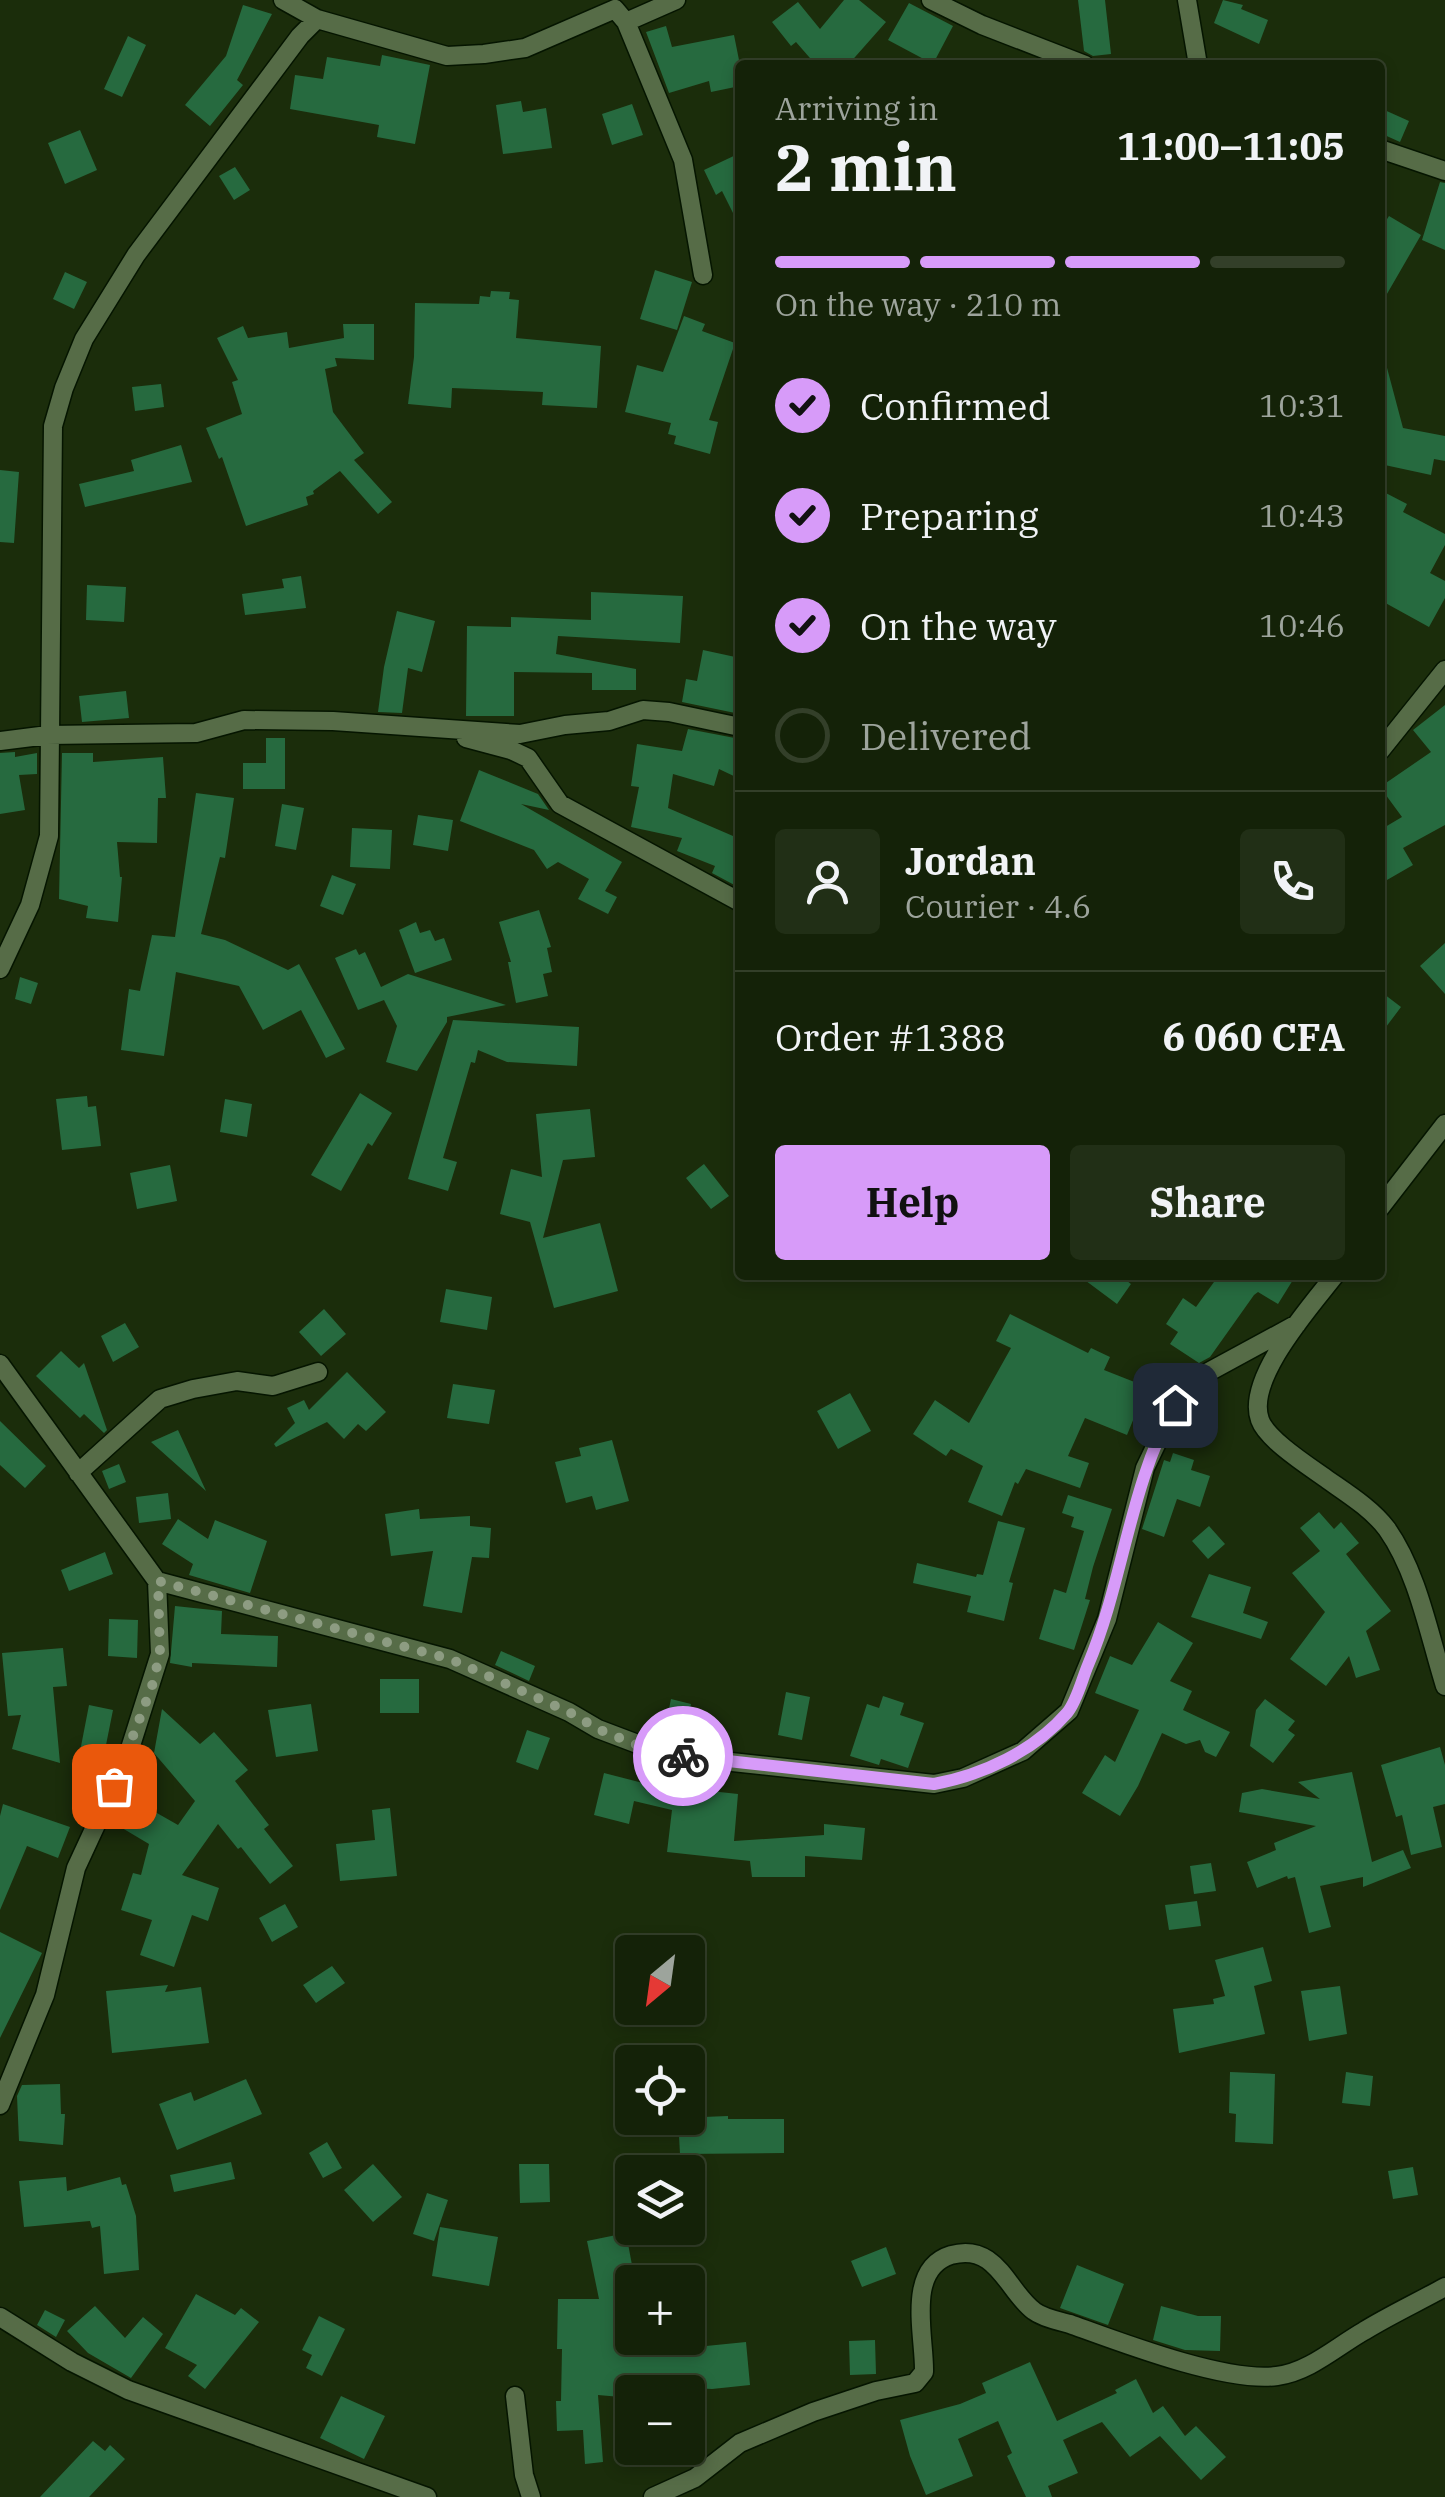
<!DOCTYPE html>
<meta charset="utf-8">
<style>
body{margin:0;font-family:"IBM Plex Serif",serif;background:#212f16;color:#f1f3f6;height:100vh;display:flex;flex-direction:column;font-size:38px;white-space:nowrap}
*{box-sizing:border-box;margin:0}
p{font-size:32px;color:#9da49c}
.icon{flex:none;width:55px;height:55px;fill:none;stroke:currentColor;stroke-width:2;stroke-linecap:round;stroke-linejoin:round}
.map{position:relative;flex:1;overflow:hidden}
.details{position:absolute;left:735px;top:60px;width:650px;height:1220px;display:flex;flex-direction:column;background:#142208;border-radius:10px;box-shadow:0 5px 15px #0003,0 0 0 2px #333f29}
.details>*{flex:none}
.needle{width:65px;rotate:209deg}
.fabs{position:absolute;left:615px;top:1935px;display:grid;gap:20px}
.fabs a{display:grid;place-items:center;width:90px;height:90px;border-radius:10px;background:#142208;box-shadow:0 5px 15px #0003,0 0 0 2px #333f29;font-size:50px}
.pin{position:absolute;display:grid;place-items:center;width:85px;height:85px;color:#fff;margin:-42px;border-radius:20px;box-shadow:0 5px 15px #0006}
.courier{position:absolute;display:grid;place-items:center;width:100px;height:100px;margin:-50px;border:8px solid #d79bf9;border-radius:50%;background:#fff;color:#222;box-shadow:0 2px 12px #0007}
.head em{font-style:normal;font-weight:700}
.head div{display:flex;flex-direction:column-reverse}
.head{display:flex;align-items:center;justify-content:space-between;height:170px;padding:0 40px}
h1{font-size:65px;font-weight:700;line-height:75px}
.bar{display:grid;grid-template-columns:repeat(4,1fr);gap:15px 10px;align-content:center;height:120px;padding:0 40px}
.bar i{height:12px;border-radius:8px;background:#333f29}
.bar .selected{background:#d79bf9}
.bar p{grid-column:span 4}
.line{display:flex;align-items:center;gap:25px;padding:0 40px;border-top:2px solid #333f29}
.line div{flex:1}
.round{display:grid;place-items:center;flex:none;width:105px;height:105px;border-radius:10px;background:#212f16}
ol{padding:0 40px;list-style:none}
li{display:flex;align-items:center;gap:30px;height:110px}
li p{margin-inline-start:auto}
li .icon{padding:10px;border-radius:50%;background:#d79bf9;color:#111;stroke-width:4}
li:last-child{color:#9da49c}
li i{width:55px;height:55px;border:5px solid #333f29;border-radius:50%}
.primary-button{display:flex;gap:20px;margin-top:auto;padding:20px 40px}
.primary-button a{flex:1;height:115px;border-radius:10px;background:#d79bf9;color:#111;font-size:40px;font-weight:700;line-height:115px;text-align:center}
.primary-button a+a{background:#212f16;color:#f1f3f6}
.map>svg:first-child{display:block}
</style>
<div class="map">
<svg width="1445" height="2497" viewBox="0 0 1445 2497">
<rect width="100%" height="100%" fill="#1b2d0b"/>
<path fill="#266a3f" d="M844 0H859L886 22 848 65H816L796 42 791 46 772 22 798 2 820 29Z
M1078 0H1105L1111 54 1093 56 1084 51Z
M1223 0 1243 5 1241 9 1268 20 1259 44 1214 23Z
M909 3 953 26 933 64 888 40Z
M243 5 272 14 237 80 243 85 210 126 185 105 226 56Z
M666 26 672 47 734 35 740 65V86L711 92 709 81 669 93 646 32Z
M128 36 146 45 122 97 104 89Z
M382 55 430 65 415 144 377 137 379 125 290 109 295 75 323 79 327 57 380 66Z
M521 101 523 112 546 108 552 148 503 154 496 105Z
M632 104 643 135 612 145 602 114Z
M1380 108 1409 121 1400 142 1380 133Z
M80 130 97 170 65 184 48 143Z
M740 153V227L722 191 716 195 704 170Z
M235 167 250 190 234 200 219 176Z
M1440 182 1445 183V250L1422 240Z
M1389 216 1421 235 1380 306V230Z
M655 270 692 282 677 330 640 319Z
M65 272 87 282 74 309 53 299Z
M491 291 510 292 509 299 519 300 516 338 601 346 597 408 542 405 543 392 452 388 451 408 408 404 414 357 415 303 479 304 480 296 490 297Z
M684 316 705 324 702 331 735 343 709 420 718 422 710 454 674 444 676 436 668 434 671 423 625 412 637 365 663 372Z
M343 324H374V360L335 358 337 366 325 369 333 412 364 453 354 460 392 502 378 514 340 471 313 491 314 494 306 497 308 505 246 526 222 457 219 459 206 428 242 414 232 382 238 380 217 338 243 326 248 338 287 332 289 348 344 338Z
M1380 364H1386L1403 428 1445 436V461L1434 459 1431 475 1380 464Z
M161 384 164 407 135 411 132 387Z
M181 445 192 482 85 507 79 484 134 471 131 460Z
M0 470 19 472 14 543 0 542Z
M1380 490 1407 504 1403 512 1445 534V545L1430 573 1445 581V598L1429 627 1380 600Z
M301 576 306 608 245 615 242 594 284 588 282 579Z
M87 585 126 587 124 622 86 620Z
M591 592 683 596 680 643 558 636 556 654 636 669V690H592V673L514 672V716H466L467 626 511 627V617L591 620Z
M397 611 435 621 422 672 408 668 402 713 378 712 384 667Z
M703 650 740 658 737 687H740V714L682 702 686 679 697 681Z
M126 691 129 718 82 722 79 696Z
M1445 705V825L1403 848 1413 865 1380 884V830L1402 817 1380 787 1431 752 1413 730Z
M688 729 740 739V779L719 769 714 786 673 774 668 808 740 839V888L712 873 715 866 677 851 682 838 631 827 639 787 631 786 637 744 682 751Z
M266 738H285V789H243V763H266Z
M15 752V757L37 753V774L19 775 25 810 0 814V753Z
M62 753H93V762L163 757 166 798H158L157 843 117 842 120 877H122L118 922 86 918 88 906 59 899Z
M479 770 538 794 549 810 521 804 622 862 605 891 617 897 608 914 578 899 589 879 558 862 547 869 534 850 460 821Z
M196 793 234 798 225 858 220 857 201 934 225 940 288 970 299 964 345 1049 326 1058 301 1010 263 1030 239 986 176 972 164 1056 121 1050 129 989 140 991 152 935 175 937Z
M282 804 304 808 296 850 275 846Z
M418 815 453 820 448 851 413 845Z
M352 828 392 830 390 869 350 867Z
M332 875 356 884 343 915 320 906Z
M539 910 551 947 547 948 552 972 543 974 548 996 516 1003 508 962H511L499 922Z
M416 922 420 933 430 930 435 941 444 938 452 960 415 973 399 930Z
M1445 943V994L1420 966Z
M356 949 359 955 365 952 381 987 408 974 506 1005 447 1017V1022L417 1071 386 1062 397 1026 384 1000 358 1010 335 958Z
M20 977 38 983 31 1004 15 999Z
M1380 991 1401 1007 1380 1035Z
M453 1020 579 1027 577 1066 507 1062 478 1050 475 1063 471 1062 443 1158 457 1162 448 1191 408 1179Z
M360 1093 392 1113 372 1146 368 1143 341 1191 311 1175Z
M87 1096 88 1107 96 1106 101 1146 62 1150 56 1099Z
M225 1099 252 1104 247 1137 220 1132Z
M590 1109 595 1157 563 1160 543 1238 600 1223 618 1291 554 1308 530 1222 500 1214 511 1169 542 1177 536 1114Z
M704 1164 729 1196 711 1209 686 1178Z
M170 1165 177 1201 137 1209 130 1173Z
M1078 1275H1119L1131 1284 1117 1304Z
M1219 1275H1296L1278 1304 1258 1292 1254 1295 1210 1357 1199 1363 1170 1344 1178 1332 1166 1324 1183 1298 1196 1307Z
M446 1289 492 1297 487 1330 440 1322Z
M324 1309 346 1334 321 1356 299 1332Z
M1010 1314 1088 1353 1091 1348 1110 1357 1104 1370 1142 1385 1133 1406 1138 1408 1127 1435 1085 1418 1068 1456 1089 1463 1080 1488 1026 1469 1018 1484 1015 1482 1002 1516 968 1502 983 1466 951 1449 946 1456 913 1434 935 1400 969 1423 1011 1348 996 1341Z
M125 1323 139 1347 113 1362 101 1336Z
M61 1351 79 1368 84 1363 107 1430 104 1433 84 1414 80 1418 36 1376Z
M347 1372 386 1412 366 1431 358 1424 344 1439 327 1422 276 1447 274 1444 295 1423 287 1408 304 1400 309 1410Z
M453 1384 495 1390 489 1424 447 1418Z
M850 1393 871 1431 838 1449 817 1411Z
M0 1421 46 1466 25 1488 0 1465Z
M178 1430 206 1491 151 1442Z
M612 1440 629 1501 596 1510 592 1496 566 1503 555 1462 581 1456 579 1448Z
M1173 1453 1194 1460 1191 1470 1210 1476 1200 1507 1177 1499 1164 1537 1142 1529 1164 1460 1170 1462Z
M119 1464 126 1482 109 1489 102 1471Z
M168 1493 171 1519 139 1523 136 1497Z
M1068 1495 1112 1509 1093 1567 1085 1599 1090 1600 1074 1650 1039 1639 1054 1589 1066 1593 1084 1531 1071 1527 1074 1517 1062 1513Z
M419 1509 420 1519 470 1516V1526L491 1528 489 1558 472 1557 462 1613 423 1606 433 1551 391 1556 385 1514Z
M1319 1512 1334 1529 1341 1522 1359 1543 1346 1554 1391 1611 1366 1631 1380 1670 1356 1678 1349 1656 1326 1686 1290 1659 1325 1612 1292 1573 1320 1551 1300 1528Z
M178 1519 208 1539 215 1520 267 1541 250 1593 189 1575 193 1564 162 1544Z
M998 1521 1025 1528 1009 1582 1013 1583 1004 1621 967 1612 971 1596 913 1583 917 1563 976 1577 977 1574 983 1575Z
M1209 1526 1225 1544 1208 1559 1192 1541Z
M105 1552 113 1574 69 1591 61 1570Z
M1209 1574 1251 1587 1243 1613 1268 1622 1261 1639 1191 1617Z
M175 1606 222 1611 221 1634 278 1636 277 1667 192 1663V1667L170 1663Z
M109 1619 138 1620 137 1658 108 1656Z
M1158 1622 1193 1643 1170 1681 1192 1691 1183 1710 1230 1732 1216 1757 1205 1752 1200 1740 1186 1744 1162 1733 1138 1786 1120 1816 1082 1793 1105 1755 1115 1762 1139 1710 1095 1693 1110 1656 1132 1665Z
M63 1648 67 1686 53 1687 60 1763 12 1749 21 1715 8 1716 2 1653Z
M501 1651 535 1666 529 1681 495 1665Z
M380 1679H419V1713H380Z
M786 1692 810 1697 802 1740 778 1735Z
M883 1696 904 1703 900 1715 924 1723 908 1768 881 1759 879 1765 850 1756 867 1704 879 1708Z
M671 1699 691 1704 684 1738 664 1733Z
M1265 1699 1295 1721 1288 1730 1295 1735 1273 1763 1250 1746 1256 1710Z
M311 1704 318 1751 276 1757 268 1710Z
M89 1705 113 1710 101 1770 77 1767Z
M162 1709 200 1744 214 1732 248 1770 235 1781 269 1825 264 1829 293 1866 270 1884 241 1847 238 1849 218 1824 182 1875 219 1888 208 1921 192 1915 174 1967 140 1955 152 1920 121 1910 133 1873 141 1875 149 1844 112 1822 127 1796 178 1825 195 1801 154 1753Z
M527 1730 550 1738 538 1770 516 1762Z
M1440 1747 1445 1765V1804L1433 1807 1442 1847 1411 1855 1402 1815 1396 1817 1381 1765Z
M1352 1772 1372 1862 1403 1850 1411 1868 1363 1887V1877L1320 1886 1331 1927 1309 1933 1295 1877 1288 1879 1287 1876 1257 1888 1247 1862 1276 1850 1274 1843 1316 1826 1239 1812 1242 1793 1262 1789 1320 1799 1298 1782Z
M604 1773 674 1791V1787L738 1794 734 1841 824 1835V1824L865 1828 862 1860 805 1856V1877H752L750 1861 667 1852 672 1810 634 1801 629 1824 594 1815Z
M3 1804 70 1827 58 1858 27 1846 0 1910V1816Z
M390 1808 397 1876 340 1881 336 1844 375 1840 372 1810Z
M1211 1863 1216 1891 1194 1894 1190 1866Z
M1197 1901 1201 1926 1169 1930 1165 1905Z
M285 1904 298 1927 272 1942 259 1918Z
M0 1932 42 1953 0 2038Z
M1263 1947 1272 1981 1254 1986 1265 2034 1179 2053 1173 2009 1214 2004 1213 1999 1225 1996 1215 1960Z
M332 1966 345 1983 316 2003 303 1985Z
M168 1985 165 1992 201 1987 209 2043 112 2053 106 1991Z
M1340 1986 1347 2034 1309 2041 1301 1991Z
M1230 2072 1275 2074 1273 2144 1235 2142 1236 2114 1229 2113Z
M1346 2072 1373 2076 1370 2106 1342 2103Z
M246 2079 262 2114 177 2150 159 2104 191 2092 194 2101Z
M60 2084 61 2114H65L63 2145 19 2141 17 2096 22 2085Z
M728 2116V2119H784V2153L680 2154 678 2118Z
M327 2142 342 2168 323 2178 309 2153Z
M231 2162 235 2179 174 2192 170 2175Z
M373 2164 402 2197 373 2222 344 2190Z
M519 2164H549L550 2202 520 2203Z
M1413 2167 1418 2195 1393 2199 1388 2171Z
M66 2177 67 2191 120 2177 122 2185 126 2184 136 2216 139 2270 104 2274 100 2226 92 2228 90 2221 24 2227 19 2181Z
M427 2193 448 2200 434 2241 413 2234Z
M440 2227 498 2237 489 2286 432 2276Z
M626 2233 632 2265V2338H657L656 2348 706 2350V2346L746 2342 750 2385 712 2389 657 2386 656 2392H632V2398L598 2395 603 2462 585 2464 583 2430 557 2431 556 2401H561L562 2349H557L558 2299H599L587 2241Z
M886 2247 896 2274 862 2287 851 2261Z
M1077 2265 1124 2284 1108 2325 1060 2308Z
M196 2294 235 2315 241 2308 259 2322 205 2389 188 2376 197 2365 165 2348Z
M95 2306 125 2338 143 2317 163 2334 131 2378 88 2353 67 2331Z
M1161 2306 1198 2316H1221L1220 2351 1185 2350 1153 2340Z
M45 2310 65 2320 56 2337 37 2325Z
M319 2316 345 2329 322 2376 306 2368 312 2355 302 2350Z
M875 2340 876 2374 850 2375 849 2341Z
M1030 2362 1057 2421 1117 2393 1115 2390 1136 2379 1153 2413 1163 2406 1185 2436 1196 2426 1226 2457 1201 2480 1160 2436 1130 2457 1102 2422 1063 2440 1078 2473 1048 2486 1052 2497H1026L1007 2456 1012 2453 998 2421 958 2439 973 2476 926 2495 910 2456 900 2420 960 2404 986 2393 982 2383Z
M341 2396 385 2416 364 2459 320 2438Z
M93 2441 105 2451 110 2445 125 2459 89 2497H40Z"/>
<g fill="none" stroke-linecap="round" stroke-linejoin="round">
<defs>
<path id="street" d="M283 0 317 19
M931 0 982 25 1085 65
M1187 0 1198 65
M626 22 683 160 703 275
M1380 149 1445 171
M466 738 511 750 528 758 560 804 740 902
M0 741 48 735 196 733 244 720 333 721 520 734 565 725 609 721 643 710 669 712 740 727
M1380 751 1445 670
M0 969 30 905 49 836 53 426 64 388 84 339 136 255 300 36 317 19 447 56 484 54 525 48 615 9 626 22 676 0
M1380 1208 1445 1124
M1335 1275C1311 1306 1245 1379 1260 1420 1267 1440 1310 1467 1328 1480 1348 1494 1372 1509 1387 1529 1418 1573 1429 1635 1445 1686
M0 1364 157 1581 160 1654 127 1758 76 1868 45 1995 0 2105
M78 1473 160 1399 193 1389 237 1381 273 1386 318 1372
M157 1581 450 1659 569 1712 598 1729 635 1743 686 1757 934 1784 963 1778 1023 1751 1069 1711 1107 1619 1145 1468 1175 1405 1203 1375 1297 1324
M0 2317 72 2362 128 2390 427 2497
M515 2396 524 2475 531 2497
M653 2497 695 2478 740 2443 813 2412 876 2391 915 2383 924 2372C925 2337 905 2269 951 2255 997 2242 1007 2291 1034 2311 1043 2318 1059 2321 1070 2324 1120 2342 1226 2383 1277 2376 1309 2372 1336 2347 1364 2331 1390 2315 1418 2302 1445 2287"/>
</defs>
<use href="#street" stroke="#051500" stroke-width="21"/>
<use href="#street" stroke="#566c47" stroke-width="18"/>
</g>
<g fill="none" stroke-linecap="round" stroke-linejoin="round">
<path stroke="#8d9c82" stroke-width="10" stroke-dasharray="0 18" d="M114 1786 152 1686 160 1654 158 1581 450 1659 569 1712 598 1729 634 1744 683 1756"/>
<path stroke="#d79bf9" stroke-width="12" d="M683 1756 934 1784C983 1775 1034 1751 1067 1713 1077 1701 1082 1679 1088 1665 1124 1580 1129 1486 1175 1405"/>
</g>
</svg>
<div class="fabs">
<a><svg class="needle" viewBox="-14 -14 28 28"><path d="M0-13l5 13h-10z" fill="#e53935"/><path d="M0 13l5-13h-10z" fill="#9da49c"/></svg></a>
<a><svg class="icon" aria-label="locate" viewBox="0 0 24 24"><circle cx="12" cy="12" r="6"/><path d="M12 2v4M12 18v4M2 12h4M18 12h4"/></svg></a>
<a><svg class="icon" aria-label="layers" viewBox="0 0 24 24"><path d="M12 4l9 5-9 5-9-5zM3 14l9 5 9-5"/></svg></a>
<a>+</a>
<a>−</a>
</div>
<div class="pin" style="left:114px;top:1786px;background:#ea580c"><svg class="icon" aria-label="bag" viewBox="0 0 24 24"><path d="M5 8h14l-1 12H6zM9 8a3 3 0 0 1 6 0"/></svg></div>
<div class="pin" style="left:1175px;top:1405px;background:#1f2937"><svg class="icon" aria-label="home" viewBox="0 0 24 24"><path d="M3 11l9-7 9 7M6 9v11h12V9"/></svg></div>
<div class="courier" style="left:683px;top:1756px"><svg class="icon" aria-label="bike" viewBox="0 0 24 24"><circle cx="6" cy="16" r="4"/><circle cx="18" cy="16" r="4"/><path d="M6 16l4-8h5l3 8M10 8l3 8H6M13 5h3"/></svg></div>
<section class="details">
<div class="head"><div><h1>2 min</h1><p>Arriving in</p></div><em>11:00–11:05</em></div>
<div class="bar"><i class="selected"></i><i class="selected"></i><i class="selected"></i><i></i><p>On the way · 210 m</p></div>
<ol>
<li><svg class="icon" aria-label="check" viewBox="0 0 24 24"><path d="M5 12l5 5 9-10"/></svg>Confirmed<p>10:31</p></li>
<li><svg class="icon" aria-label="check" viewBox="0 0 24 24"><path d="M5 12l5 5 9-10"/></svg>Preparing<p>10:43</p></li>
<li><svg class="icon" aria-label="check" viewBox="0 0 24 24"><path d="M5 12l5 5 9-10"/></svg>On the way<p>10:46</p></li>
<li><i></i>Delivered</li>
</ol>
<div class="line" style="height:180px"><a class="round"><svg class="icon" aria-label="person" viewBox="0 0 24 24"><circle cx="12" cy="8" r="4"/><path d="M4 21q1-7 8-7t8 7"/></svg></a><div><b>Jordan</b><p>Courier · 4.6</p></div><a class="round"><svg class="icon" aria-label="phone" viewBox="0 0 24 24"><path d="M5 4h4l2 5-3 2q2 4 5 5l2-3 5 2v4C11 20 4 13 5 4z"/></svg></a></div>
<div class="line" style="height:130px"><div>Order #1388</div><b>6 060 CFA</b></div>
<div class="primary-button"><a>Help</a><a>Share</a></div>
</section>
</div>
